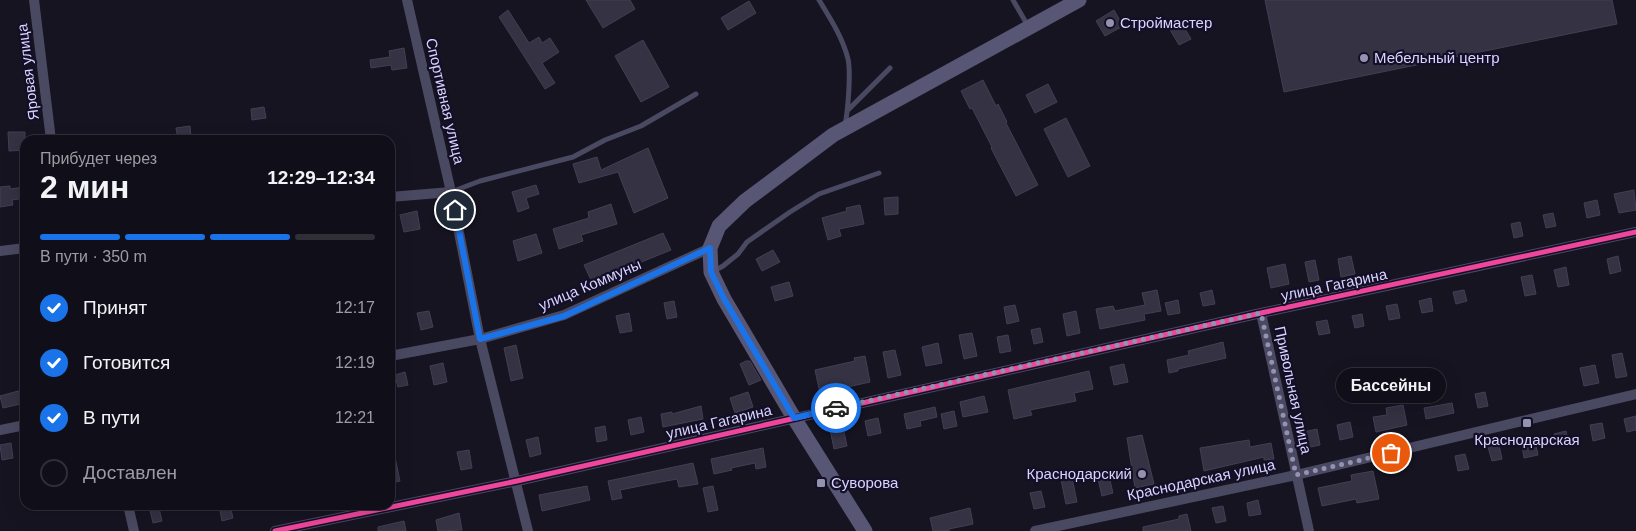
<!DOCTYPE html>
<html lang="ru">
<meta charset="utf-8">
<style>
body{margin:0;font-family:Helvetica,sans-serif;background:#191822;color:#f1f3f6;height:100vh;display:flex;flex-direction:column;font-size:19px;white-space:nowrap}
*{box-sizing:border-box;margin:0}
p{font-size:16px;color:#9c9ca2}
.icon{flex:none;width:28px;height:28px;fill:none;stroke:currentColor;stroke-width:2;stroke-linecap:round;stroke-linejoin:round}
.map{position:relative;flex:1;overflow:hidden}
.panel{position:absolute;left:20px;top:135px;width:375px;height:375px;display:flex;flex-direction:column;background:#100f19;border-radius:15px;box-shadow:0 5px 20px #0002,0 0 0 1px #302f38}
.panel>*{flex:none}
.pin{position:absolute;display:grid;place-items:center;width:42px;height:42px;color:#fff;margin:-21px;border:2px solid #fff;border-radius:50%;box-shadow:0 1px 5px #0007}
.courier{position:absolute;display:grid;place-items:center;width:50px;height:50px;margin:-25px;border:4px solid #1a73e8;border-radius:50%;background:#fff;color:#222;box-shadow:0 1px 6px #0007}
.bubble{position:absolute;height:35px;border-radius:18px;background:#100f19;box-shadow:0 5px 20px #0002,0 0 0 1px #302f38;font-size:16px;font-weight:800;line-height:35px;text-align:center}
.summary em{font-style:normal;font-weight:800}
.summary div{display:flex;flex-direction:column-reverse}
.summary{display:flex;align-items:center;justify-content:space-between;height:85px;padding:0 20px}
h1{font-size:32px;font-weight:800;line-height:38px}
.bar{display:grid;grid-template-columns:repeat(4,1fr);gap:8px 5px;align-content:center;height:60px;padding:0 20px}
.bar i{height:6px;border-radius:4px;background:#302f38}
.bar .on{background:#1a73e8}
.bar p{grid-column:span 4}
ol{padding:0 20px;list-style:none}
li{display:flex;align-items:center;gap:15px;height:55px}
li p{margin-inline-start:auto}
li .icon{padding:5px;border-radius:50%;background:#1a73e8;color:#fff;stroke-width:4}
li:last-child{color:#9c9ca2}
li i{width:28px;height:28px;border:2px solid #302f38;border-radius:50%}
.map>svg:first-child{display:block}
</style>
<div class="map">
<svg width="1636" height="531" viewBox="0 0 1636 531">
<rect width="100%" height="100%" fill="#161421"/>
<path fill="#343243" stroke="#433f54" d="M586 0H630L635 9 603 28Z
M1265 0H1612L1617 24 1284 92Z
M749 1 756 13 728 30 721 18Z
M508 10 529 43 539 37 542 43 550 38 559 52 542 63 555 83 545 89 499 17Z
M1114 10 1123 26 1105 36 1096 21Z
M1181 22 1191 39 1179 45 1169 28Z
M643 40 669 87 641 102 615 56Z
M404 48 407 68 392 70 391 65 371 68 370 60 390 57 389 51Z
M983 80 996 106 998 104 1007 122 1006 123 1038 185 1016 196 991 148 992 147 972 108 970 109 961 91Z
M1048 84 1057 102 1035 113 1026 95Z
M264 107 266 118 252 120 251 109Z
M1066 118 1090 166 1068 177 1044 129Z
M190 126 191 137 178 139 176 128Z
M8 132H25V150L9 151Z
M648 148 668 198 634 213 618 172 579 183 573 164 597 157 601 170Z
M536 185 539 194 526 198 529 208 518 212 512 192Z
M10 186V189L25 187V198L12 200 13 205 0 207V187Z
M1634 190 1636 210 1619 213 1614 194Z
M898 197V214L885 215 884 198Z
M1597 200 1600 215 1587 218 1584 203Z
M611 204 617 224 581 235 583 241 559 249 553 229 589 218 588 212Z
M860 205 864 224 839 229 841 236 828 240 822 218 847 211 846 208Z
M417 211 420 229 404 232 400 215Z
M1553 213 1556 226 1546 228 1543 215Z
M1520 222 1523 236 1514 238 1511 224Z
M663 233 671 250 592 282 584 265Z
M536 234 542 253 518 261 513 241Z
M773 250 780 262 762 271 756 259Z
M1351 256 1355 274 1341 277 1338 259Z
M1618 256 1621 271 1610 274 1607 259Z
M1315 260 1319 280 1309 282 1305 262Z
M1285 264 1289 284 1271 288 1267 268Z
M1566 267 1569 285 1558 287 1554 270Z
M1532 275 1536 294 1525 296 1521 277Z
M789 282 793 296 775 301 771 287Z
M1157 290 1161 311 1144 314 1145 320 1100 329 1096 309 1113 306 1115 311 1145 305 1142 293Z
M1212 290 1215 304 1203 306 1200 293Z
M1464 290 1467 301 1456 304 1453 292Z
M1431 298 1433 311 1422 313 1419 301Z
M1178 300 1180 313 1168 315 1165 303Z
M674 301 677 317 667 319 664 303Z
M1397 304 1400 318 1389 320 1386 306Z
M1015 305 1019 321 1007 324 1004 307Z
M429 311 433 327 421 330 417 313Z
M1076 311 1080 333 1067 336 1063 314Z
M629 313 632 331 620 333 616 316Z
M1362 314 1364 326 1355 328 1352 316Z
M1327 320 1330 333 1319 335 1316 322Z
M1040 328 1043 342 1034 344 1031 330Z
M972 333 977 356 964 359 959 335Z
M1008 335 1011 351 1000 353 997 337Z
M1223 342 1226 358 1178 369V371L1169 373 1167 360 1189 355 1188 351Z
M938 343 942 363 926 366 922 347Z
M516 345 523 378 511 381 504 348Z
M895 350 901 375 888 378 883 352Z
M1622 353 1627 376 1616 378 1612 355Z
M865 356 870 382 820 393 815 370 855 361 854 358Z
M746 361H750L761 380 749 385 740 364Z
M443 363 447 382 434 385 430 366Z
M1124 364 1128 382 1114 385 1110 367Z
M1595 365 1599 383 1584 386 1580 368Z
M1089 371 1093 389 1074 393 1076 401 1030 410 1032 415 1014 419 1008 390Z
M405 372 408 385 398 387 395 375Z
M22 390 25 403 3 408 0 396Z
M748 392 753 407 735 413 730 398Z
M1485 392 1488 406 1478 408 1475 394Z
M984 396 988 412 963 417 960 402Z
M1452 403 1454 413 1426 419 1424 408Z
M1403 405 1407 425 1376 432 1373 417 1387 415 1386 408Z
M701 406 703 419 663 427 661 414 672 412V414Z
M935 407 937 417 920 421 921 426 907 429 904 414Z
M954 411 957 426 944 429 941 414Z
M1636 416V430L1627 432 1624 419Z
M641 417 644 432 631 435 628 420Z
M878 418 881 433 868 436 865 421Z
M1350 422 1353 437 1340 440 1337 425Z
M1602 423 1605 438 1593 441 1590 425Z
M605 426 607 440 597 442 595 428Z
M843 427 847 446 834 449 830 429Z
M1317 429 1320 445 1306 448 1303 432Z
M1566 431 1569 444 1557 446 1554 434Z
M1142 435 1154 484 1135 488 1127 438Z
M538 437 541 454 530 457 526 440Z
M1534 437 1538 455 1524 458 1521 440Z
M1249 440 1250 447 1271 443 1274 459 1264 460V457L1204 471 1200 448Z
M11 443 13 458 2 460 0 445Z
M1499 445 1502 459 1492 461 1488 447Z
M763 448 766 467 756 469 755 463 731 468 732 470 714 474 711 459Z
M469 450 472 468 461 470 457 452Z
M394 453 400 481 390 483V454Z
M1465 454 1469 469 1458 471 1455 456Z
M693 463 698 484 679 487 677 479 645 485 620 490 622 498 612 500 608 481Z
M1373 471 1379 499 1357 503 1356 499 1322 506 1318 488 1352 481 1351 475Z
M1071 473 1077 502 1066 504 1060 475Z
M1109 476 1113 493 1102 496 1098 479Z
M587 486 590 500 542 511 539 495Z
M713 486 718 510 708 512 703 488Z
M1041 491 1045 507 1034 509 1030 493Z
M1258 500 1261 514 1249 516 1247 503Z
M219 505H230L233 518 222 521Z
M1223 506 1226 521 1216 523 1212 508Z
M159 508 162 521 153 523 150 510Z
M970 508 973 524 949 529V531H933L930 518Z
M459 513 462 530 438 531 436 520Z
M1187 514 1191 531H1143V527L1179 519V516Z
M404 521 406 531H378V527Z"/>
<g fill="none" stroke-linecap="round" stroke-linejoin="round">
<path stroke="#4a4962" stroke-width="5" d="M819 0C830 18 843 38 848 59 851 73 848 110 845 125
M1013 0 1028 26
M848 110 890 68
M451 192 480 181 573 157 605 140 641 126 696 94
M714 271 723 266 738 254 747 242 790 212 819 194 879 173"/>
<path stroke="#4a4962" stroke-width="10" d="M34 0 51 140
M407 0 451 192 480 339 528 531
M390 197 451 192
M0 251 25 248
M1261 313 1309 531
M390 356 480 339 564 315 710 248
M0 430 25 425
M128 505 134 531
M275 531 517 481 1261 313 1636 232
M1035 531 1296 475 1636 394"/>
<path stroke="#575674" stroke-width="15" d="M865 531 794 418 724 299 711 272 710 248 719 226 745 201 833 135 1079 0"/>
<defs>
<path id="cycleway" d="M275 531 517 481 1261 313 1636 232"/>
</defs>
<use href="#cycleway" stroke="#130f26" stroke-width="8"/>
<use href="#cycleway" stroke="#ed469a" stroke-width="5"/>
</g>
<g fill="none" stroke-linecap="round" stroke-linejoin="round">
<path stroke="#9591b1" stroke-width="5" stroke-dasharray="0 9" d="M836 408 1261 313 1296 475 1391 453"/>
<path stroke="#1a73e8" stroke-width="6" d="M455 210 480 339 564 316 710 248 711 272 724 299 794 418 836 408"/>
</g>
<g fill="#9591b1" stroke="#130f26" stroke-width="2">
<circle cx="1110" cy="23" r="5"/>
<circle cx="1364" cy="58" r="5"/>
<rect x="1522" y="418" width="10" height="10" rx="2.5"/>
<circle cx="1142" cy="474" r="5"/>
<rect x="816" y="478" width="10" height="10" rx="2.5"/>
</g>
<g text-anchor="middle" stroke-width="4.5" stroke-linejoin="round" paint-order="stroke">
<g font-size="15" fill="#d9d4ff" stroke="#130f26" text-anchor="start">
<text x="1120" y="28">Строймастер</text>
<text x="1374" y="63">Мебельный центр</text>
<text x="1527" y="445" text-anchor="middle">Краснодарская</text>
<text x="1132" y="479" text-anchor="end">Краснодарский</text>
<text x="831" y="488">Суворова</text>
</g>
<g font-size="15" fill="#d9d4ff" stroke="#130f26">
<text transform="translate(28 72) rotate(-97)" y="5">Яровая улица</text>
<text transform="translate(445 101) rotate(77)" y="5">Спортивная улица</text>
<text transform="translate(590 285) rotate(-23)" y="5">улица Коммуны</text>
<text transform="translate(1334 285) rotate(-12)" y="5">улица Гагарина</text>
<text transform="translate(1293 390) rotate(78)" y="5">Привольная улица</text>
<text transform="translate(719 422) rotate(-13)" y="5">улица Гагарина</text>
<text transform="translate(1201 480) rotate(-12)" y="5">Краснодарская улица</text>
</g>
</g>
</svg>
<div class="pin" style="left:1391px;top:453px;background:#ea580c"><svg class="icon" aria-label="bag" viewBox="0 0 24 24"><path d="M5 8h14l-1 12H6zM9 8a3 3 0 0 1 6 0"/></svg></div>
<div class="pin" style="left:455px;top:210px;background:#1f2937"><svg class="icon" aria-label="home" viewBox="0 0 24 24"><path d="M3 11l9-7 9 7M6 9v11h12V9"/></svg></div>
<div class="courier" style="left:836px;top:408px"><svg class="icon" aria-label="car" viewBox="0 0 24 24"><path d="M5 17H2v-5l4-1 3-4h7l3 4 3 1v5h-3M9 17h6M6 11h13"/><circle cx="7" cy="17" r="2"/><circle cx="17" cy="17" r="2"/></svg></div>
<div class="bubble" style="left:1336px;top:368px;width:110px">Бассейны</div>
<section class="panel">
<div class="summary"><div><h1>2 мин</h1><p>Прибудет через</p></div><em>12:29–12:34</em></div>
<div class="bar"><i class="on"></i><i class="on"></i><i class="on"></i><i></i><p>В пути · 350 m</p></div>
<ol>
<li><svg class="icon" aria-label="check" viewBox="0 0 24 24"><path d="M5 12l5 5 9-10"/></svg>Принят<p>12:17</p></li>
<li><svg class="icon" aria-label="check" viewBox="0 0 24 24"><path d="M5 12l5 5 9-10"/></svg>Готовится<p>12:19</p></li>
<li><svg class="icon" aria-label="check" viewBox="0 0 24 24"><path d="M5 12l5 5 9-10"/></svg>В пути<p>12:21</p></li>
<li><i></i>Доставлен</li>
</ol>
</section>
</div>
